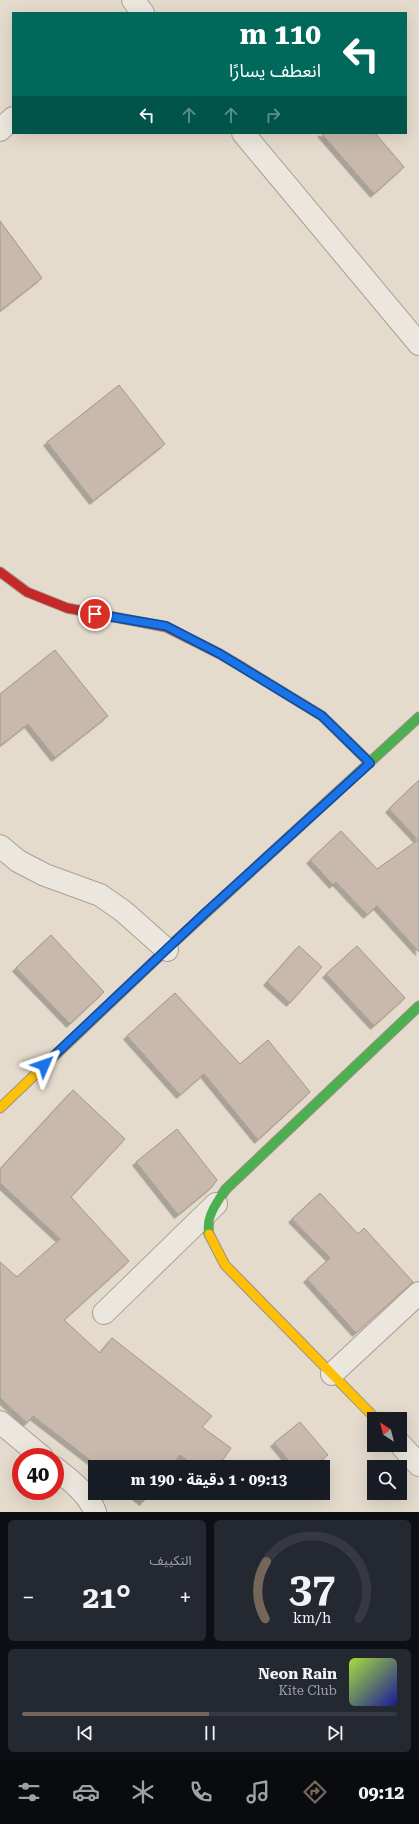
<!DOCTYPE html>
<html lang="ar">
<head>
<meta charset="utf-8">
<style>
  :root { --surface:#171b24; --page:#242831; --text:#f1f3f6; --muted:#9ea1a6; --line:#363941; --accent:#74675a }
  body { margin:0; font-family:"Roboto Serif","Noto Sans Arabic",serif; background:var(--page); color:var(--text); direction:rtl; height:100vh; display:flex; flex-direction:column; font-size:15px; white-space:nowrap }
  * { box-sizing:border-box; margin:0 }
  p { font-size:13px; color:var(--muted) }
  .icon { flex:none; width:22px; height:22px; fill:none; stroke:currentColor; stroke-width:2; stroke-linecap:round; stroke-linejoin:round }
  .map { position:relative; height:1512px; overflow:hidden; direction:ltr }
  .sheet { display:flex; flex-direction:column; gap:8px; padding:8px; background:#0d0f14; flex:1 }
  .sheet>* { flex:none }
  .banner { position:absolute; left:12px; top:12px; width:395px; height:122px; border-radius:0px; box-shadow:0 4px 16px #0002; direction:rtl; background:#00695c; color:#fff; overflow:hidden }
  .needle { width:26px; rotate:324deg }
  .controls { position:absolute; left:367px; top:1412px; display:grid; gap:8px }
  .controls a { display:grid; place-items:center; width:40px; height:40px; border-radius:0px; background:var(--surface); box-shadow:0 4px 16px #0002; font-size:20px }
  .speed { position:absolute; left:12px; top:1448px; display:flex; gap:8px; font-size:20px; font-weight:700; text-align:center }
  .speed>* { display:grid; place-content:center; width:52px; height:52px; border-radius:50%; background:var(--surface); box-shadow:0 4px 16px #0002; line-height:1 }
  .speed .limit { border:6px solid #d22; background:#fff; color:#111 }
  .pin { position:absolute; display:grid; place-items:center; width:34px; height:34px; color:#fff; margin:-17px; border:2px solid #fff; border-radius:50%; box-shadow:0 1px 4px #0007 }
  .me { position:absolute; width:44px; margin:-22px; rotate:47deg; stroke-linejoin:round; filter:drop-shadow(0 0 3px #0008) }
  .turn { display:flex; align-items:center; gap:14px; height:84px; padding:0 20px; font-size:18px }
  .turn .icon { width:52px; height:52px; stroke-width:2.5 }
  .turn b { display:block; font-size:28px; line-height:34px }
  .lanes { display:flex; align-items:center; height:38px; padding:0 20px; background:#0003; justify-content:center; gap:20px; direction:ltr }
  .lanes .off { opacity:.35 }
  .big { font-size:30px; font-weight:700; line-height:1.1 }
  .sheet .tile { flex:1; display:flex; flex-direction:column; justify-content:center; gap:6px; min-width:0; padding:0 14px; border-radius:6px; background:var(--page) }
  .sheet .dial { align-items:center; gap:0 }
  .dial svg { height:104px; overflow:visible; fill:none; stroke:var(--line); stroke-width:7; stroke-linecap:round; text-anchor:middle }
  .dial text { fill:var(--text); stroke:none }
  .song { display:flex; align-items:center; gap:12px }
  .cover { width:48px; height:48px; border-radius:6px; background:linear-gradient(135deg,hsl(80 70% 55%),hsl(240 70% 35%)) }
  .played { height:4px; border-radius:2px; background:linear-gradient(90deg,var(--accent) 50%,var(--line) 50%) }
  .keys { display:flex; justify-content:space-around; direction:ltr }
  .heat { display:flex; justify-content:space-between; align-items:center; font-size:22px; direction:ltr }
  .sheet .tiles { flex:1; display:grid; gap:8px; grid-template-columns:1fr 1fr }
  .tile:last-child { grid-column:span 2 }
  .trip { position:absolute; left:88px; top:1460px; width:242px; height:40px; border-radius:0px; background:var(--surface); box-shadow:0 4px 16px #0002; font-weight:700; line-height:40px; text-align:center; direction:rtl }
  .tab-bar { display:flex; height:64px; justify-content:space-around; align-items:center; background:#090b0e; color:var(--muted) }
  .tab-bar .icon { width:28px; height:28px }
  .tab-bar .selected { color:var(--accent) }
  .tab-bar b { font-size:18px; color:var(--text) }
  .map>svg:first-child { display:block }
</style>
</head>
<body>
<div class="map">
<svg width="419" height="1512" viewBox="0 0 419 1512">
  <defs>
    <filter id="shadow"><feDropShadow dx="-3.5" dy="3.5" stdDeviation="0" flood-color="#0004"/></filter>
  </defs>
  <rect width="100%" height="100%" fill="#e4dbcc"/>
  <path fill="#c8b9ac" stroke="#a4968b" filter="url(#shadow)" d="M321,133h54l29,34 -30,27z
    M0,221l42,57 -42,33z
    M119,385l46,59 -72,57 -46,-59z
    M55,650l53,66 -53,42 -27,-34 -28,22v-52z
    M419,780v172l-42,-46 -10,9 -31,-33 -3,3 -23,-25 31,-29 36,38 41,-29 -29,-31z
    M51,935l53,57 -34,32 -54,-56z
    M299,946l23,21 -32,36 -23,-21z
    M357,946l48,52 -31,28 -48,-52z
    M175,993l65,71 28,-24 42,52 -52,48 -54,-66 -24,21 -53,-59z
    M73,1090l52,49 -54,58 58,64 -65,59 36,33 12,-15 100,78 -10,11 29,21 -13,19h-22l-16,-12 -9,12h-72l-66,-51 -6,7 -27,-25v-136l17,15 43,-38 -60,-56v-14z
    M177,1129l40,51 -5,7 -34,28 -42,-53z
    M320,1193l38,41 6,-6 49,54 -57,51 -49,-54 23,-21 -38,-39z
    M300,1422l28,33 -15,12h-19l-20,-24z
    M132,1493h18l-7,9z"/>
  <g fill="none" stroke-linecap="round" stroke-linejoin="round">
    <defs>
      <path id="street" d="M133,0l10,13
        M0,130l13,-12
        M243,133l176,211
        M0,846l18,15 27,14 55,20 23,16 44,39
        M104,1313l112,-109
        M332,1374l87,-81
        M0,1422l42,35
        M400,1444l19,21
        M55,1468c14,11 34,26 40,44"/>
      <path id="fast" d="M242,667l80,49 48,47
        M169,947l250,-230
        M209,1234c-4,-16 8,-32 17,-45l193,-183"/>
      <path id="slow" d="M0,1108l169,-161
        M209,1234l16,31 151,154"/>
      <path id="jam" d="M0,572l27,20 40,16 99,19 54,27 22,13"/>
    </defs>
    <use href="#street" stroke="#a9a095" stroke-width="24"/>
    <use href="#fast" stroke="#999085" stroke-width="11"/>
    <use href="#slow" stroke="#999085" stroke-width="11"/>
    <use href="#jam" stroke="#999085" stroke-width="11"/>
    <use href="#street" stroke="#ece7de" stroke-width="22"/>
    <use href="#fast" stroke="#4caf50" stroke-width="9"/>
    <use href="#slow" stroke="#ffc107" stroke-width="9"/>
    <use href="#jam" stroke="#c62828" stroke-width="9"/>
  </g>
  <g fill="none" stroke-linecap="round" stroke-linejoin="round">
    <defs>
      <path id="route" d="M44,1065l160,-151 166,-151 -48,-47 -102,-62 -54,-28 -71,-12"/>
    </defs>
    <use href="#route" stroke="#114b97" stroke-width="10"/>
    <use href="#route" stroke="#1a73e8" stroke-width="7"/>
  </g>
</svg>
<div class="controls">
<a><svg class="needle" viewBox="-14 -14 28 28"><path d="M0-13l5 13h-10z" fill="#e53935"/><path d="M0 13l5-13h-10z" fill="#9ea1a6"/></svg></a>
<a><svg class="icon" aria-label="search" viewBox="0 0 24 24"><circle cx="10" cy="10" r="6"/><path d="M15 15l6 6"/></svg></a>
</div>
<div class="speed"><div class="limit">40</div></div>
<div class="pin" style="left:95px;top:614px;background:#d93025"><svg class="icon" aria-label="arrive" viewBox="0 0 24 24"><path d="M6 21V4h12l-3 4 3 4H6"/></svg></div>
<svg class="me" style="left:44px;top:1065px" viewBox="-20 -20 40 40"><path d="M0-17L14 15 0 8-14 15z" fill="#1a73e8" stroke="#fff" stroke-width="4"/></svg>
<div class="trip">09:13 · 1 دقيقة · 190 m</div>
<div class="banner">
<div class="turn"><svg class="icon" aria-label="left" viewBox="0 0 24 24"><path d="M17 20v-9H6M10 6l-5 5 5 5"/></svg><div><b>110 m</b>انعطف يسارًا</div></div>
<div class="lanes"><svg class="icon" aria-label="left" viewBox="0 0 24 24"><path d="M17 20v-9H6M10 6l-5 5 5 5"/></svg><svg class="icon off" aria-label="ahead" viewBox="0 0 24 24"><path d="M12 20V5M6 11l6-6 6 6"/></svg><svg class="icon off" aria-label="ahead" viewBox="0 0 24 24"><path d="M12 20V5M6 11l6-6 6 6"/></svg><svg class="icon off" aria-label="right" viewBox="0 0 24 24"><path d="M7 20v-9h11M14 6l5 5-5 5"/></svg></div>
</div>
</div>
<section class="sheet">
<div class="tiles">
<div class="tile dial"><svg viewBox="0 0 100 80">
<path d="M14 69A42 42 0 1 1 86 69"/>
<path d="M14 69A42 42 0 0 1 15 25" stroke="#74675a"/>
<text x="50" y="56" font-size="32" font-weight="700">37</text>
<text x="50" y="72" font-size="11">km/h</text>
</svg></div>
<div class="tile"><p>التكييف</p>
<div class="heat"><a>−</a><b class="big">21°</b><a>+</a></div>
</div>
<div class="tile">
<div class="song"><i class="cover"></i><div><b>Neon Rain</b><p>Kite Club</p></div></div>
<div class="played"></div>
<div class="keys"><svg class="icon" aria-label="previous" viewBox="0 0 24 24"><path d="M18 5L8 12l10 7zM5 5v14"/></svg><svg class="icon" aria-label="pause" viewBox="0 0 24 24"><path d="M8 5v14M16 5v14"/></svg><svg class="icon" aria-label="next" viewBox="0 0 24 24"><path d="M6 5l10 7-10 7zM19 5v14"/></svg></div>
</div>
</div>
</section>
<nav class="tab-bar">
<b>09:12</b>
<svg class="icon selected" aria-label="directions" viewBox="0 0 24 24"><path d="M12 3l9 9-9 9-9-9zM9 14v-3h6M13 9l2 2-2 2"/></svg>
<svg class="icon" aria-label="music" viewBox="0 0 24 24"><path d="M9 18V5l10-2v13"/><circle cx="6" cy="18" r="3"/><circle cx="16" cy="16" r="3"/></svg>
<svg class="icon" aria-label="phone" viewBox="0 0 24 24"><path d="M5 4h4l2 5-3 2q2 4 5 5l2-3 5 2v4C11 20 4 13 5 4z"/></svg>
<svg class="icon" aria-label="climate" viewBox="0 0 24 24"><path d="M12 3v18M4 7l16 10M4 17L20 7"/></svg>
<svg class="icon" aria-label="car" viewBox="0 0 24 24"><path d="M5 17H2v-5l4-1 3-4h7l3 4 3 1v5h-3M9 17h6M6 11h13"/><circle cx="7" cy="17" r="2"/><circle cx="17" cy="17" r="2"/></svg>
<svg class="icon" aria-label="filters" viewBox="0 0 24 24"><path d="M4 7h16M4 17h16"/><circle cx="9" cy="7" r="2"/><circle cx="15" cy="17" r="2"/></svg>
</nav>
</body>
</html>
